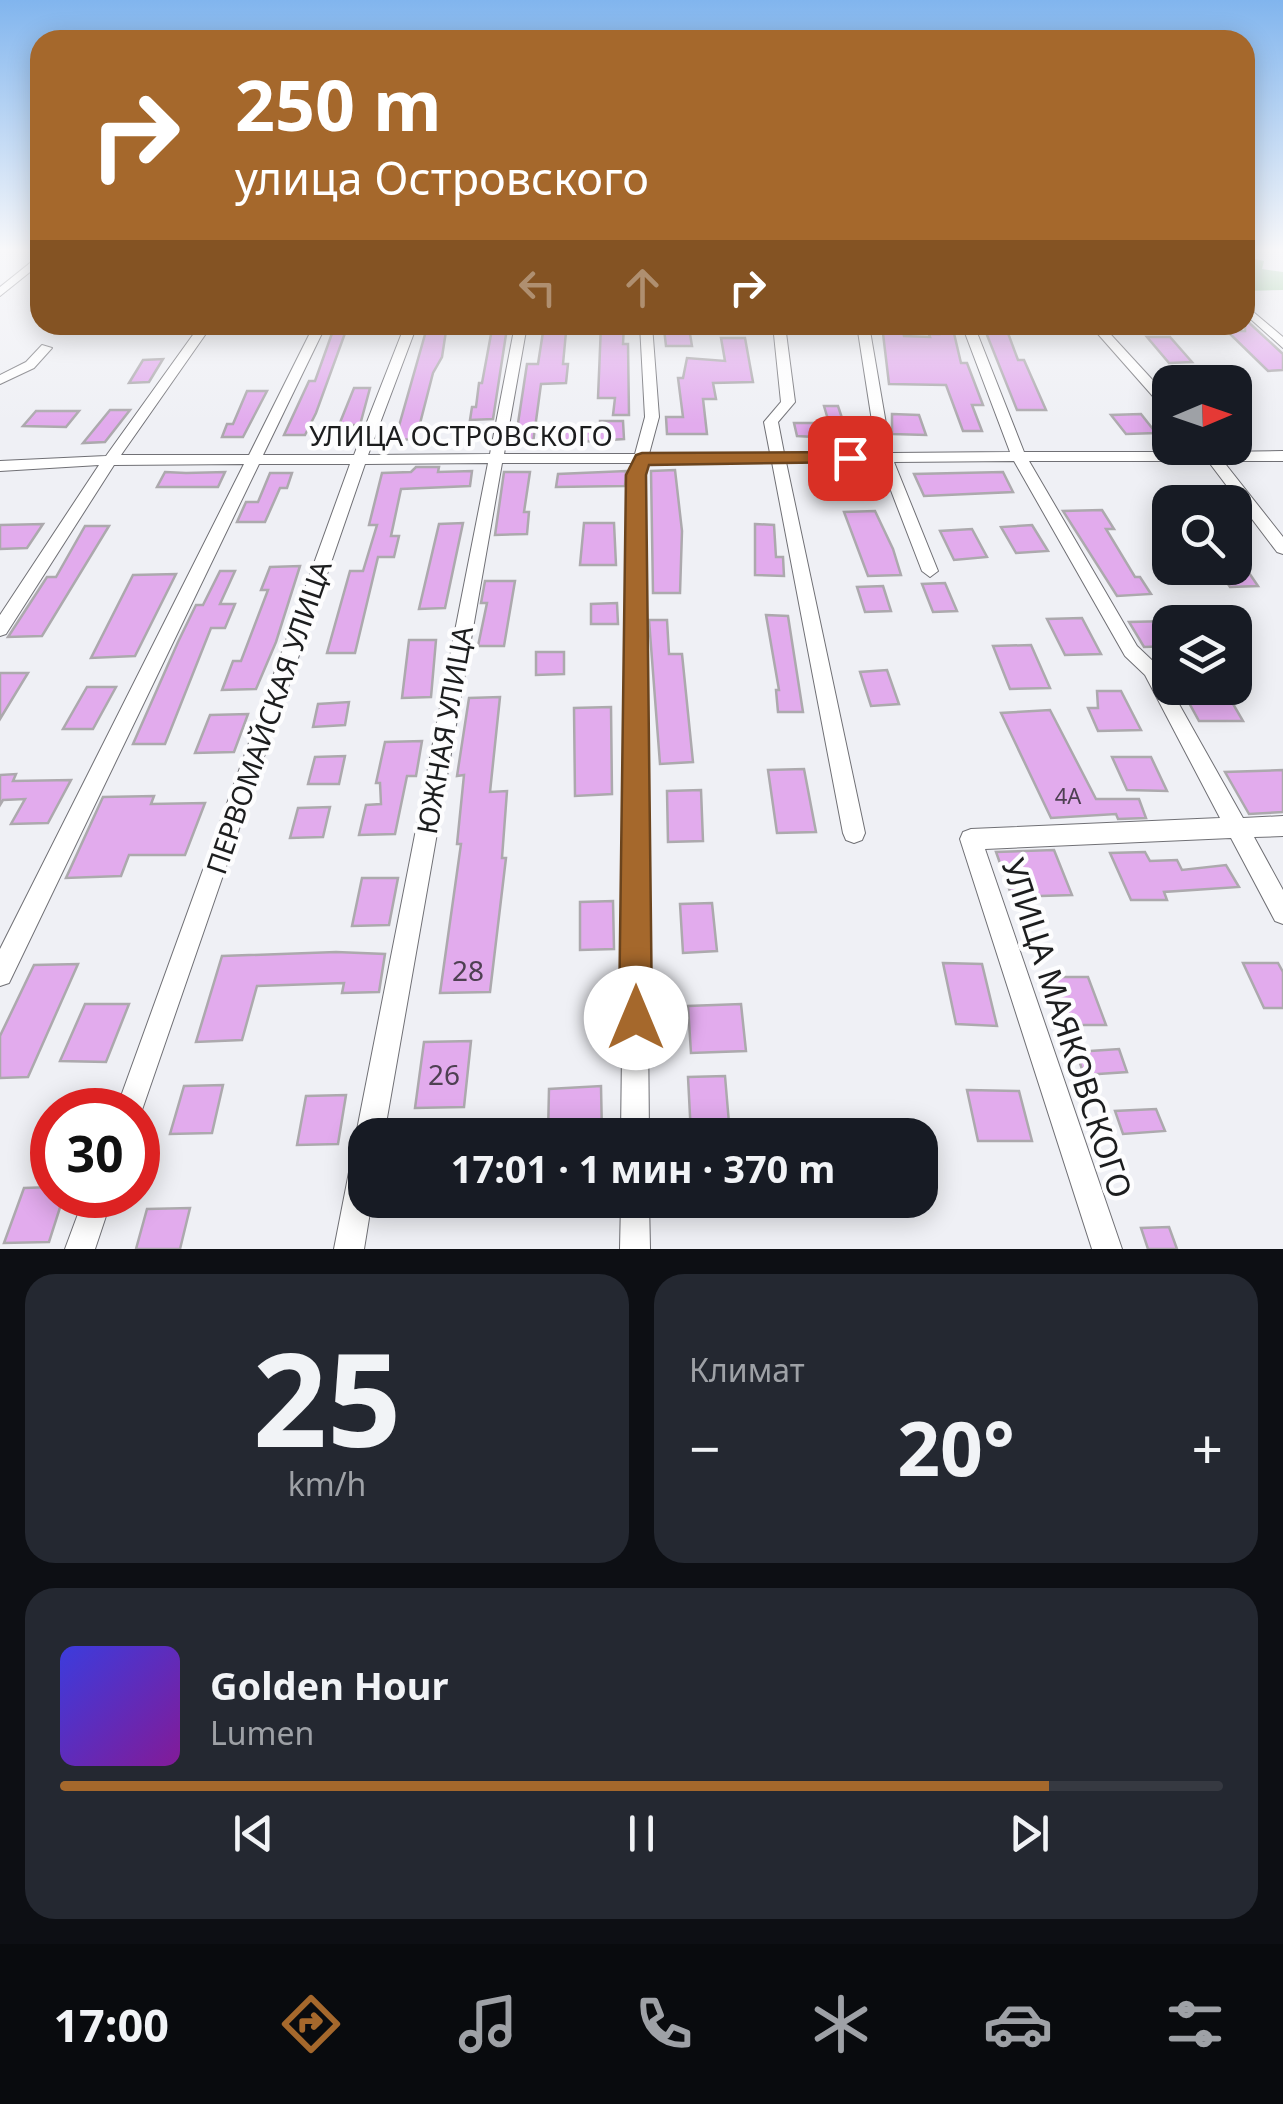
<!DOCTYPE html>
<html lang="ru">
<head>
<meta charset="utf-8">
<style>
  :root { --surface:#171b24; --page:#242831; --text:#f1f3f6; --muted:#9ea1a6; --line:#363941; --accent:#a5682c }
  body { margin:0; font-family:"Noto Sans",sans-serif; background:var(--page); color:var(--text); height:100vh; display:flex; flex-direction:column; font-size:38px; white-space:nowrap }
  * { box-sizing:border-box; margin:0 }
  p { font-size:32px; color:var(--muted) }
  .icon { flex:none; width:55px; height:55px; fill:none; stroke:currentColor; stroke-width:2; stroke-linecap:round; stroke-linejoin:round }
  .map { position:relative; height:1249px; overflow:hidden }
  .details { display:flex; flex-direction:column; gap:25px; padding:25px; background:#0d0f14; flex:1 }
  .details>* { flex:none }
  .hud { position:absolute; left:30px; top:30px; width:1225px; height:305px; border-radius:30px; box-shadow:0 5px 25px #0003; background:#a5682c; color:#fff; overflow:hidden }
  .needle { width:65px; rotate:88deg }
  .controls { position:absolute; left:1152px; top:365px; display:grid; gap:20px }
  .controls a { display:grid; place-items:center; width:100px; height:100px; border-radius:20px; background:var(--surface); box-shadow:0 5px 25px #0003; font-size:50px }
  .speed { position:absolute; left:30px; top:1088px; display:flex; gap:20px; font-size:50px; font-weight:700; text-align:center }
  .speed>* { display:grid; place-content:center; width:130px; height:130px; border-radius:50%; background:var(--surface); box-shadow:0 5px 25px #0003; line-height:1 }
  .speed .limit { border:15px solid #d22; background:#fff; color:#111 }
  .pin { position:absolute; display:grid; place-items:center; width:85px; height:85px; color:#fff; margin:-42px; border-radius:20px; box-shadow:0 5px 15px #0006 }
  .me { position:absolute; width:110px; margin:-55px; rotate:0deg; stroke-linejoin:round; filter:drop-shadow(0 0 8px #0008) }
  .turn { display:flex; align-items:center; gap:35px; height:210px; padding:0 40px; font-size:45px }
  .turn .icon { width:130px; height:130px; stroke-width:2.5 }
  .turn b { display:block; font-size:70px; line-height:85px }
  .lanes { display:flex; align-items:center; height:95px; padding:0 40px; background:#0003; justify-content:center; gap:50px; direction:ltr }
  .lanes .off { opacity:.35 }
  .big { font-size:75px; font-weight:700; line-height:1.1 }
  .details .widget { flex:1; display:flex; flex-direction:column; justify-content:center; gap:15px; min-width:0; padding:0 35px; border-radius:30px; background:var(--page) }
  .details .dial { align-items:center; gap:0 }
  .dial b { font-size:130px; line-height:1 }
  .song { display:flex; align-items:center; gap:30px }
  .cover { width:120px; height:120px; border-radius:15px; background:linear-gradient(135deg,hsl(240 70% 55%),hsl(290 70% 35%)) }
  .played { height:10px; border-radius:5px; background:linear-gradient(90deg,var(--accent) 85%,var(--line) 85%) }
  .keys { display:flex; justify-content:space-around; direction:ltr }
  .heat { display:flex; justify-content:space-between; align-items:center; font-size:55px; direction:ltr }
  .details .tiles { flex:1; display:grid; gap:25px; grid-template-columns:1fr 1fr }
  .widget:last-child { grid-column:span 2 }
  .trip { position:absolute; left:348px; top:1118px; width:590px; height:100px; border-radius:30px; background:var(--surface); box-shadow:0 5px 25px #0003; font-weight:700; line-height:100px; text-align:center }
  .dock { display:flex; height:160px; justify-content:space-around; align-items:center; background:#090b0e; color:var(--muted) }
  .dock .icon { width:70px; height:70px }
  .dock .selected { color:var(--accent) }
  .dock b { font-size:45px; color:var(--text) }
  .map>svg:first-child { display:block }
</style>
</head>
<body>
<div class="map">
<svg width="1283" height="1249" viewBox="0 0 1283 1249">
  <rect width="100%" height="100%" fill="#eff0f5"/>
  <path fill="#9bcea0" d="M1245,257l19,4 -2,8 21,3v18l-38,1z"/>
  <path fill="#e2abed" stroke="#aca9ad" stroke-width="2.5" d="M1245,319l38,35v16l-15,1 -41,-40h18z
    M335,325h13l-32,88 -11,22h-21l25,-54h6z
    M601,325h23l-1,19h5l1,71h-16l2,-17h-17z
    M882,325h20l2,11 26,1 -1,-3h10l-4,-9h17l9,38h6l16,42h-11l10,26h-19l-17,-46 -57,-1z
    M983,325h22l13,35h6l22,50h-29z
    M507,328l-14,91 -23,1 2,-13h4l3,-24h3l10,-54z
    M689,328l3,18h-26l-2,-17z
    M426,331h20l-4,26 -9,16 -17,66 -21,1z
    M543,332h23l-3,32h5l-2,19 -25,1 -8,59h-18l12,-79h11z
    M1147,337h23l22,25 -23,1z
    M721,338h24l8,44 -40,1 3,16h-13l4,35h-40l-1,-17h17l-5,-39h5l4,-20 38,3z
    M163,359l-14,23 -20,1 14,-23z
    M354,388h16l-10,37h-21z
    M247,391h20l-24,46h-21l5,-13h6z
    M824,406h14l5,15h25l3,19 -74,-4 -3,-13h35z
    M110,410h20l-25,32 -22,1z
    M36,411h43l-13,16 -43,-1z
    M892,414l27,1 7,20 -34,-1z
    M1141,414l15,19 -30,1 -15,-19z
    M600,421h23l1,18 -61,4 2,-15h35z
    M416,467h23l-1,5 34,-1 -2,15 -69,3 -10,47h8l-5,21h-16l-23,96h-28l23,-82h13l14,-46h-8l13,-52 29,-1z
    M675,470l7,61 -2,62h-27l-2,-122z
    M626,471l-1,15 -69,1 2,-13z
    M165,472l21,1 39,-1 -7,15h-61z
    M504,472h26l-6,40h5l-2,22 -32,1z
    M1003,472l10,20 -89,4 -10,-22z
    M270,473h22l-5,15h-7l-15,34h-28l9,-20h12z
    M1102,510l12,19h-8l29,48h5l11,17 -34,2 -54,-85z
    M875,511l18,38 8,26 -33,1 -24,-64z
    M463,523l-18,85 -26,1 20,-85z
    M584,523h30l2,42h-36z
    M43,524l-16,24 -27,1v-24z
    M755,524l19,1 2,32h7l1,19 -29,-1z
    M1032,525l16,26 -32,2 -15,-26z
    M85,526h24l-67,110 -34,1 39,-60h9z
    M972,529l15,28 -33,3 -14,-29z
    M300,566l-24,76 -20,47 -34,1 11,-29h8l27,-71h-7l9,-23z
    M1245,567l13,19 -28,1 -13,-19z
    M220,571h15l-15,33h15l-10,24h-14l-46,116h-32l45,-102 18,-37h7z
    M176,574l-41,82 -44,2 42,-83z
    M485,581h30l-11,65h-26l9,-43h-6z
    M945,583l12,28 -24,1 -11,-28z
    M883,586l8,25 -26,1 -8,-25z
    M617,603l1,21h-27v-20z
    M766,615l22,1 15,96h-25l-2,-22h3z
    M1082,618l19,36 -36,1 -18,-36z
    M649,620h18l2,34h13l11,108 -33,2z
    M1170,621v25l-26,1 -15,-25z
    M409,640h27l-5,57 -29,1z
    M1031,645l19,43 -40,1 -17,-43z
    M536,652h28v22l-28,1z
    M887,670l12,34 -28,2 -11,-34z
    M0,673h28l-28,46z
    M87,687h29l-23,42h-30z
    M1182,690h43l18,31h-44z
    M1097,691h24l20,39 -43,1 -10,-23h10z
    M500,697l-10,95 17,-1 -5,67h4l-16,134 -50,1 21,-149h-4l7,-69 -7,1 12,-78z
    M349,702l-4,23 -32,2 5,-23z
    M611,707l1,87 -37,2 -1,-88z
    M1050,710l46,89h43l7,19 -28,1 -2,-5 -65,4 -50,-105z
    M248,714l-14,38 -39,1 15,-38z
    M422,741l-6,35h-9l-12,58 -36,1 7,-30 15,-1 -1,-21h-4l9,-41z
    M345,756l-6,28h-31l7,-27z
    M1112,757h39l16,34 -40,-1z
    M804,769l12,63 -39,1 -9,-63z
    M1283,770v42l-34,2 -24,-42z
    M16,774l-3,7 58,-1 -23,43 -37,1 14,-25 -22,1 -3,5v-30z
    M701,790l2,51 -35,1 -1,-51z
    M154,796l-3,8 54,-1 -20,52h-56l-8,21 -55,2 37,-81z
    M330,807l-7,30 -33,1 8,-30z
    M1054,850l18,45 -60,2 -16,-45z
    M1145,852l5,9 27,-1 5,10 44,-5 13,22 -75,5 3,8h-36l-21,-47z
    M362,878h36l-9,47 -37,1z
    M613,901l1,48 -34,1v-48z
    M712,903l5,48 -34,2 -3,-49z
    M336,952l49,2 -6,38 -37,1 2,-10 -87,3 -15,54 -46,2 26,-86z
    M943,963l39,1 15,62 -41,-2z
    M1243,963h35l5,9v36h-19z
    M78,964l-50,113 -28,1v-42l34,-71z
    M1053,977h35l18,48h-37z
    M85,1004h44l-23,58 -46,-1z
    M741,1004l5,47 -55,2 -3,-47z
    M471,1041l-7,66 -49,1 9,-66z
    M1119,1049l8,23 -43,3 -8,-23z
    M725,1076l5,59h-39l-3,-58z
    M223,1085l-11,48 -42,1 14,-48z
    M601,1086l1,49h-54l1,-46z
    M967,1090l52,1 13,50h-54z
    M346,1095l-8,49 -41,1 9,-49z
    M1156,1109l9,22 -42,3 -8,-23z
    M52,1187v8h12l-15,47 -45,1 20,-55z
    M190,1208l-10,41h-44l11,-40z
    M1169,1227l8,22h-29l-7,-21z"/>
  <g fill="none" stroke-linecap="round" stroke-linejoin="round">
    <defs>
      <path id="minor" d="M40,255v9l-40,32v-9z
        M1245,305l38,32v11l-38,-34z
        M200,325h12l-91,130h128l65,-130h12l-63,130h91l51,-130h12l-49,130 122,-1 25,-129h12l-23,129h131l10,-37 -5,-92h12l7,92 -10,37 121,-1 -6,-31 17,-20 -8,-77h12l10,77 -17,20 6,31h93l-20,-128h12l22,128 119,-1 -48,-127h12l50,127h177l1,-4h11l3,4 67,-1v10h-60l60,76v17l-6,-2 -69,-91h-179l108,185 20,19 86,153 40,-2v20l-29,1 29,53v34l-8,-3 -44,-83 -246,11 137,400h-30l-132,-410 3,-7 8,-3 249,-11 -75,-143 -20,-19 -111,-195 -120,1 44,109 -8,6 -8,-6 -42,-109h-94l79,371 -3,7 -8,3 -8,-3 -3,-7 -71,-371 -125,1 -4,12 6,660h-28l8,-660 3,-12h-130l-118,672h-19v11l-5,-1 -4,-10 132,-672 -123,1 -223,646 -4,10v-10h-22l234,-646h-91l-250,519 -9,3v-37l244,-485 -130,1 -108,169 -6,2v-21l99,-150 -99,6v-10l106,-5z
        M1090,325h12l68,74v12l-5,-1z
        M42,345l10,3 -18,20 -34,16v-9l26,-13z
        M365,1148v52h7l-8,49h-30l17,-87 4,-10z
        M85,1195h28l-18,54h-30z
        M621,1200h28l1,49h-30z"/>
    </defs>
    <use href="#minor" stroke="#707075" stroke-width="2"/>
    <use href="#minor" fill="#fff" fill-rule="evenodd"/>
  </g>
  <linearGradient id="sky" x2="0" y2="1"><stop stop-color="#81b5ee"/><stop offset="0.59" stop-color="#f8f8fa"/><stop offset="1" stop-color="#f8f8fa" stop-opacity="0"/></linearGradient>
  <rect width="1283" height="423" fill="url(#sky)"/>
  <path fill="#a5682c" stroke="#6b441d" stroke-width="2.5" d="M850,452l6,2v8l-207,3 -3,10 6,543 -5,12 -11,5 -12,-5 -5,-12 7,-543 10,-20 6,-2z"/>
  <g text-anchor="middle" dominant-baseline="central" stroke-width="9" stroke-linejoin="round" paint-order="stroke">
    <g font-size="22" fill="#4e4052">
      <text x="1068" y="795">4А</text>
    </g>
    <g font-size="28" fill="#1c1d1e" stroke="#fdfdfe">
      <text x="461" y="435">УЛИЦА ОСТРОВСКОГО</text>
      <text transform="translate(268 717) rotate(-71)">ПЕРВОМАЙСКАЯ УЛИЦА</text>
      <text transform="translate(444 730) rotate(-80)">ЮЖНАЯ УЛИЦА</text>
    </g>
    <g font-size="28" fill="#4e4052">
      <text x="468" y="970">28</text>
      <text x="444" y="1074">26</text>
    </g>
    <g font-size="32" fill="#1c1d1e" stroke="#fdfdfe">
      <text transform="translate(1068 1028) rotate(72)">УЛИЦА МАЯКОВСКОГО</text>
    </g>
  </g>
</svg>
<div class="controls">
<a><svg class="needle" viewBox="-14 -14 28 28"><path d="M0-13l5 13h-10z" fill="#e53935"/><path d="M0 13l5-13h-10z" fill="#9ea1a6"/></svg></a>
<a><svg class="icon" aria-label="search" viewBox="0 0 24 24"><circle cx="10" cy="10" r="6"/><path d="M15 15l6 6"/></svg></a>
<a><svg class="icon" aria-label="layers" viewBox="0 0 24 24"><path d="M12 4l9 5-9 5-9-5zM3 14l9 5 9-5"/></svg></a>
</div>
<div class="speed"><div class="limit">30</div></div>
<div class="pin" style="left:850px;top:458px;background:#d93025"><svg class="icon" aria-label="arrive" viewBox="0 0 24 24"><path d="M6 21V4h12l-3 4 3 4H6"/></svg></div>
<svg class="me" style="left:636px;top:1018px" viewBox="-20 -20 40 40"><circle r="19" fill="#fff"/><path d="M0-13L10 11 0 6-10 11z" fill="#a5682c"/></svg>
<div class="trip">17:01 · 1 мин · 370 m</div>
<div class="hud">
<div class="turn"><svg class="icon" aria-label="right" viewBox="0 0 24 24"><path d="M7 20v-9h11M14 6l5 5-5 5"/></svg><div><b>250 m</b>улица Островского</div></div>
<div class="lanes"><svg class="icon off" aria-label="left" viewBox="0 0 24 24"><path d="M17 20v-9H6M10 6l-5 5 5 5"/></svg><svg class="icon off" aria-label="ahead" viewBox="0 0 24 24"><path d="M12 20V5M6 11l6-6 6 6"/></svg><svg class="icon" aria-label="right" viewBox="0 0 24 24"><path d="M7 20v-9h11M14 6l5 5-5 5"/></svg></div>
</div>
</div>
<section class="details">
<div class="tiles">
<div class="widget dial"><b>25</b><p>km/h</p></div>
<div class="widget"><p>Климат</p>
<div class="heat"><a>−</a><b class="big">20°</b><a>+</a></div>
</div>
<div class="widget">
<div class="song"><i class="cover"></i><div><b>Golden Hour</b><p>Lumen</p></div></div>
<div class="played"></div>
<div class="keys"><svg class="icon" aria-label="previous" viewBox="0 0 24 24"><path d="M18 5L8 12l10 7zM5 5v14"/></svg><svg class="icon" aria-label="pause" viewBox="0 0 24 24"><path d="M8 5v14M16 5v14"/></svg><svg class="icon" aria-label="next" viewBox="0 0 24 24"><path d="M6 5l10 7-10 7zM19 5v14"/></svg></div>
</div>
</div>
</section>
<nav class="dock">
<b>17:00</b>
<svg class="icon selected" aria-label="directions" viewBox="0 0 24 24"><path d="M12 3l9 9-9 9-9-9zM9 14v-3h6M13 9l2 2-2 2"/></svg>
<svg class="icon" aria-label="music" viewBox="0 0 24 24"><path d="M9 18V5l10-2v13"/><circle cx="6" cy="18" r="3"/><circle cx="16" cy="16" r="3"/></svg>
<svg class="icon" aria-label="phone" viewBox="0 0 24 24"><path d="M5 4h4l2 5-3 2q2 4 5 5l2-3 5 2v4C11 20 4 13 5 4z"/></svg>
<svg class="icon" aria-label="climate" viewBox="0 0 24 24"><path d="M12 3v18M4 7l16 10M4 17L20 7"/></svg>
<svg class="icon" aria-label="car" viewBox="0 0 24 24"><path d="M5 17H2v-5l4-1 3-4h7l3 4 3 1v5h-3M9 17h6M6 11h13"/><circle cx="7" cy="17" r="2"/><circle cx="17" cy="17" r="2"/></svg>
<svg class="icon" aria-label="filters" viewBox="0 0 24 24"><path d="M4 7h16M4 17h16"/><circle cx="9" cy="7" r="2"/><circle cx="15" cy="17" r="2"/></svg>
</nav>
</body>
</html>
